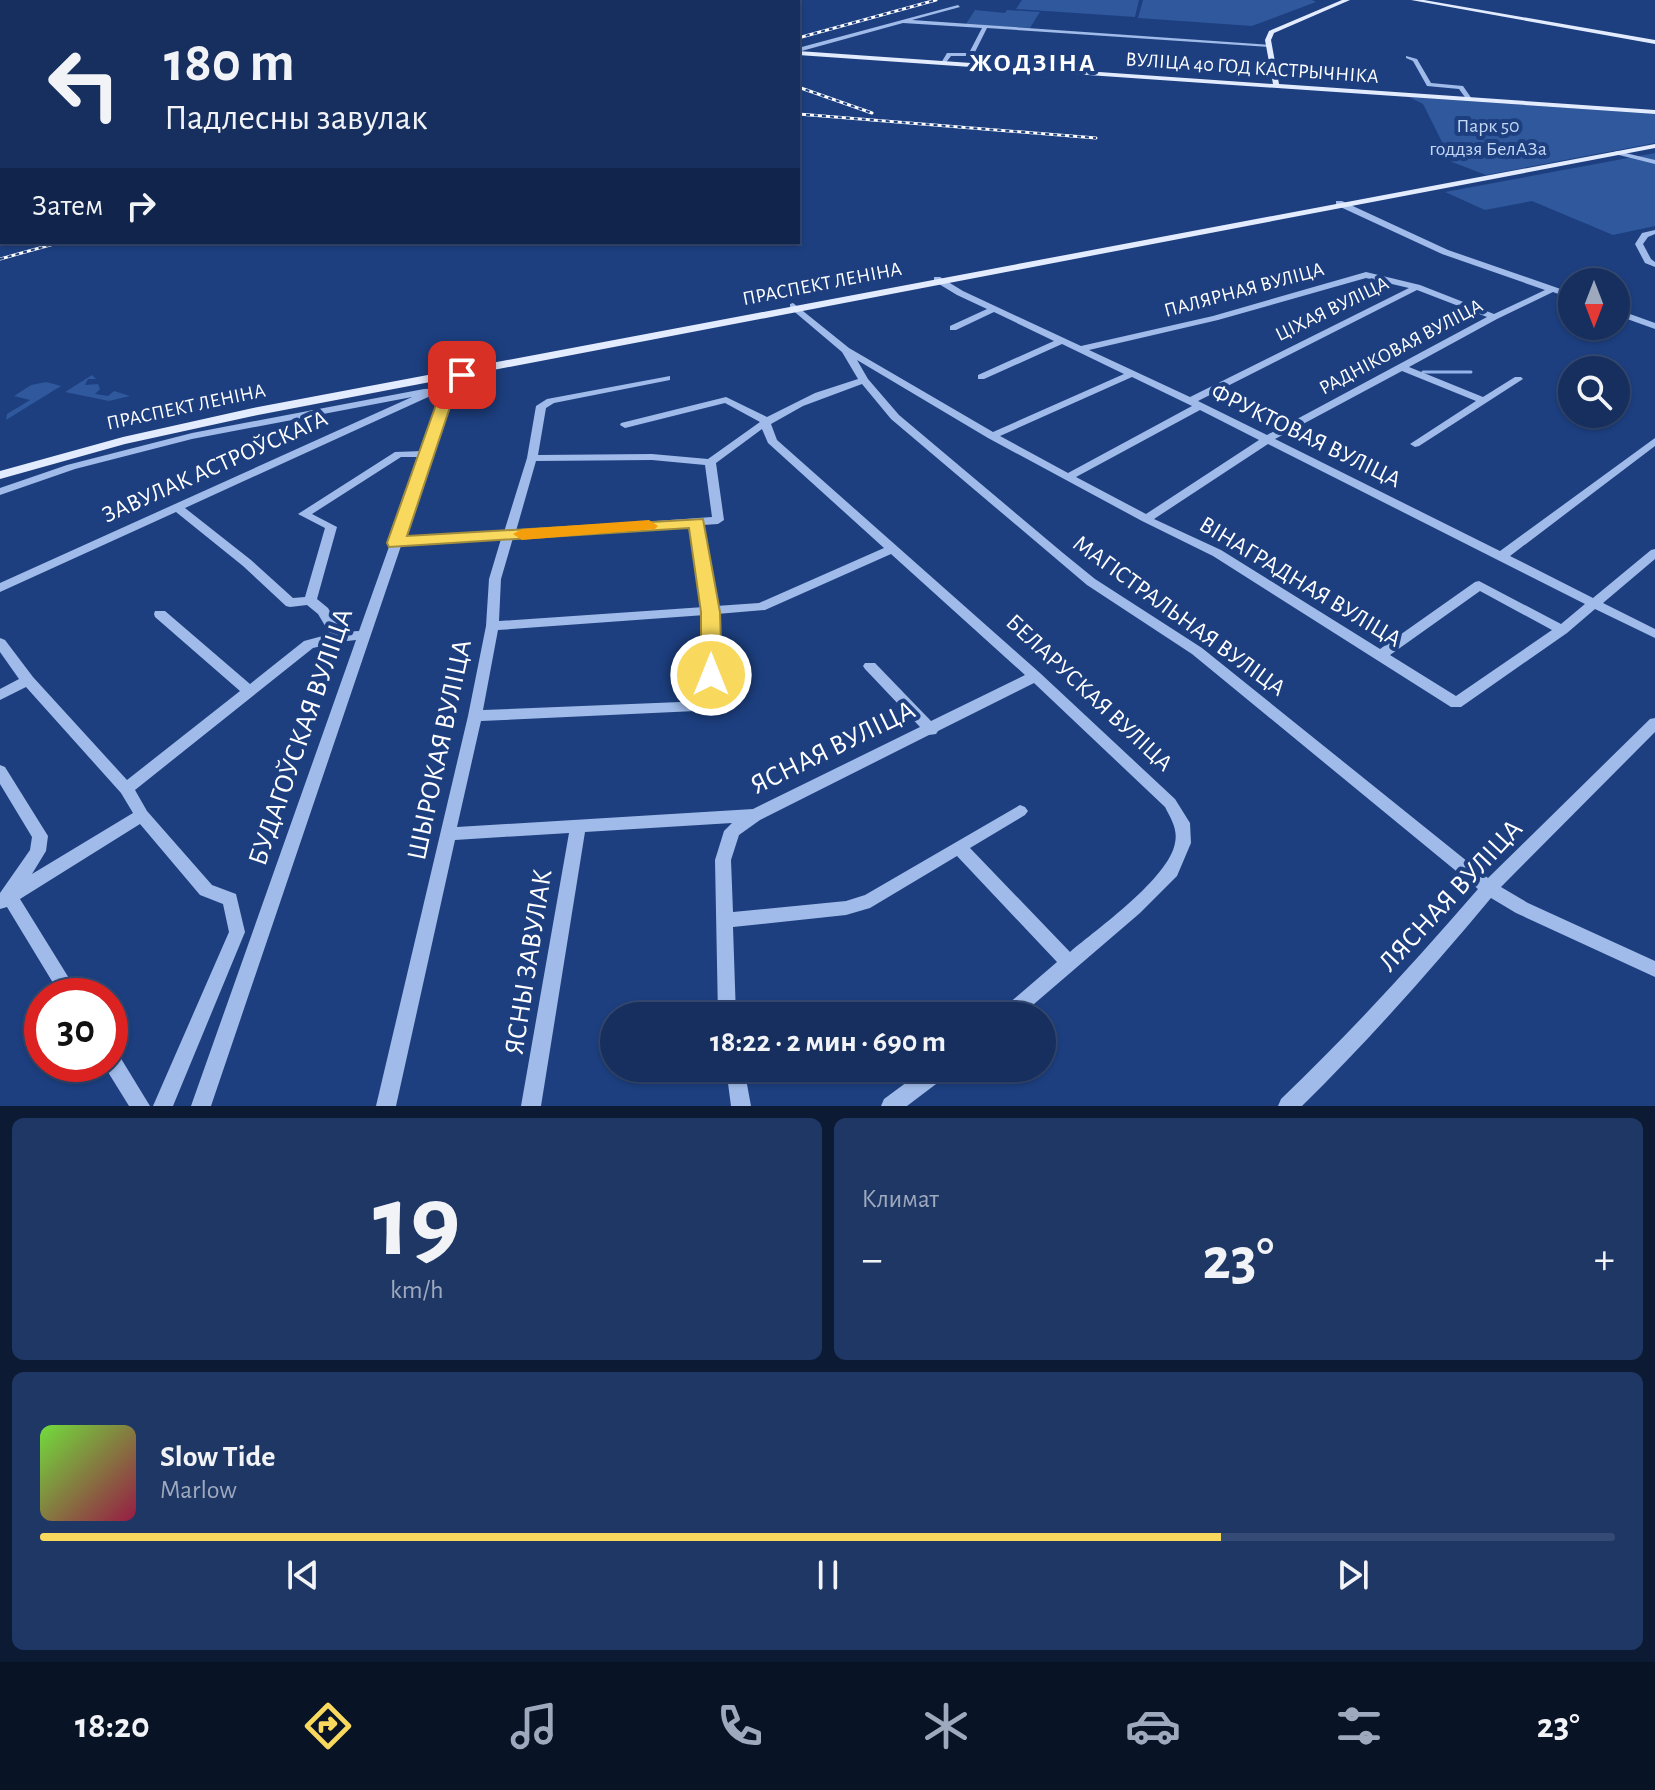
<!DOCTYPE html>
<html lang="ru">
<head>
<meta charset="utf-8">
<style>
  :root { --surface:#162f5f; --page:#1f3765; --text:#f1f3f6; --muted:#9ea9bd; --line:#354a74; --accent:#f8d95e }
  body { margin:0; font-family:"Alegreya Sans",sans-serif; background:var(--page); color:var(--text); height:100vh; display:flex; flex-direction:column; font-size:30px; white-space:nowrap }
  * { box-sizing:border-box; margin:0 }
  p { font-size:26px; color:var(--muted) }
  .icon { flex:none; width:44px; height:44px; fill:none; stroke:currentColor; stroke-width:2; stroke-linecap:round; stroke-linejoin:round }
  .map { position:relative; height:1106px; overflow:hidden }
  .details { display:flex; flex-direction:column; gap:12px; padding:12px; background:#0c1a34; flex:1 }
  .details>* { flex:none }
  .top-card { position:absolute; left:0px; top:0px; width:800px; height:244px; box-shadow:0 2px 6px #0004,0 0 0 2px var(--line); background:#162f5f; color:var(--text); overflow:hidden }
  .needle { width:52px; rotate:180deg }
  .tools { position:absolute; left:1558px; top:268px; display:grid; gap:16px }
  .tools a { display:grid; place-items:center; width:72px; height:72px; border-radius:50%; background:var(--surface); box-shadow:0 2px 6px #0004,0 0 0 2px var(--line); font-size:40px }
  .speed { position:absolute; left:24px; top:978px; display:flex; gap:16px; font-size:40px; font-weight:700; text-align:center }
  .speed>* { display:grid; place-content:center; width:104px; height:104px; border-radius:50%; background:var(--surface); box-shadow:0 2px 6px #0004,0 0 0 2px var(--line); line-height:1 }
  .speed .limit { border:12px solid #d22; background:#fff; color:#111 }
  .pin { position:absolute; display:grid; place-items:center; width:68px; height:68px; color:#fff; margin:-34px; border-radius:16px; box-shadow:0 4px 12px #0006 }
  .me { position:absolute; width:88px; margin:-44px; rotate:0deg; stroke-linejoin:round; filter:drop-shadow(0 0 6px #0008) }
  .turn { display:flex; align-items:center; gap:28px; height:168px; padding:0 32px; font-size:36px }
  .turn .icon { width:104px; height:104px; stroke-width:2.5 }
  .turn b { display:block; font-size:56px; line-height:68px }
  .then { display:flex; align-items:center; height:76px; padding:0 32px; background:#0003; gap:16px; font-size:30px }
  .big { font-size:60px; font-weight:700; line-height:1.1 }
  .details .card { flex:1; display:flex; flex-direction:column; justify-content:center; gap:12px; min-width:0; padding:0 28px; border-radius:12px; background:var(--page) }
  .details .dial { align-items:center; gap:0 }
  .dial b { font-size:104px; line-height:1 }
  .song { display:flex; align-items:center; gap:24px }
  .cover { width:96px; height:96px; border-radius:12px; background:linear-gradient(135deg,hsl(100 70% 55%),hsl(340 70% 35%)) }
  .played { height:8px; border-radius:4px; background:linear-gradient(90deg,var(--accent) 75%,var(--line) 75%) }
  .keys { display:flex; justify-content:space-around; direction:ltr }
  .heat { display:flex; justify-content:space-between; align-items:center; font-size:44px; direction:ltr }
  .details .tiles { flex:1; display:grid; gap:12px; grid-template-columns:1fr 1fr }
  .card:last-child { grid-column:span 2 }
  .trip { position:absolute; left:600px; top:1002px; width:456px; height:80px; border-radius:40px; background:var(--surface); box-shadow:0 2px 6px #0004,0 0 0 2px var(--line); font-weight:700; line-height:80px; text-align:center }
  .tab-bar { display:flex; height:128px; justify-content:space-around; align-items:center; background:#091326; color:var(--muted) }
  .tab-bar .icon { width:56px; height:56px }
  .tab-bar .on { color:var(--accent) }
  .tab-bar b { font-size:36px; color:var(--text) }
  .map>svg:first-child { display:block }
</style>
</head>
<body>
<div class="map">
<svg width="1655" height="1106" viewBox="0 0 1655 1106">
  <rect width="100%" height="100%" fill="#1d3f7f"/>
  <path fill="#2f589d" d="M1022,0h117l-4,17 -119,-8z
    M1143,0h169l4,2 -64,24 -114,-8z
    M975,10l30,3 2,-3 33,2 -10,16 -64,-4z
    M1409,97l246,17v29l-169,32 -34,-13 -29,-58z
    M1655,153v73l-42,9 -81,-34 -47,9 -40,-18z
    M92,375l4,4h-8l-3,6 13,-1 2,5 -5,5 13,2 6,-5 16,5 -21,5 -44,-9z
    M46,382l15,4 -55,34 1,-6 23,-14 -16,-4 17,-11z"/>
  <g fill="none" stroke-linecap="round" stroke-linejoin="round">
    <path stroke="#93b4ea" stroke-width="3" d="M1423,372h48"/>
    <path fill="#a0bbe9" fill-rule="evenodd" d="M696,0h5l1,2h-5z
      M958,5l2,2 -48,13 360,25 -3,2 -282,-19 -14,28h-22l-7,9 -3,-2 6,-10h22l13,-25 -79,-5 -105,29v-4z
      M1406,56l11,3 14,24 32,3 9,13 -5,1 -8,-11 -32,-3 -14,-25 -7,-3z
      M2,108v4l-2,1v-4z
      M0,118l2,1v4l-2,-1z
      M1617,151l38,9v4l-40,-10v-2z
      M0,166h2v5h-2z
      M1336,201h6l106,49 124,43v6l-19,-7 -56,27 -88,48 74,30 32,-20h6l2,2 -104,67 -4,1 -5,-3 66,-43 -74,-30 -127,68 225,112 155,-113v8l-145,110 83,42 58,-48 4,-1v10l-52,44 52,26v9l-60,-29 -28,24 -106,74h-10l-238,-151 -71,-35 -154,-83 -131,-78 11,19 31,36 164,138 32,26 107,69 286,230 162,-159 5,-1v14l-154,155 27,16 127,58v16l-139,-64 -25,-15c-60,72 -122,142 -189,208h-24l3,-7c70,-67 134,-137 197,-210l-286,-235 -105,-69 -196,-166 -29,-35 -59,22 -32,18 6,16 263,233 135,126 15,24 1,20 -14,33 -37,37 -120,103h-22l3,-6 56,-48 -100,-106 -87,52 -24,7 -113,12 3,89h-18l-3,-156 9,-29 8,-8 -147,9 -44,274h-20l48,-273 -114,7 -59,266h-20l92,-390 18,-90 3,-47 12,-40 -100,7 -190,560h-20l165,-466 -18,2 -25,6 -178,142 12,21 65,74 24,9 9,38 -72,174h-20l76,-174 -6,-28 -23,-9 -60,-71 -120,75 60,97h-19l-54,-89 -7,2v-16l30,-43 2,-13 -32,-53v-19l5,2 43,69 -2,15 -14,23 101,-61 -12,-20 -95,-106 -26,13v-11l19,-10 -19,-27v-14l5,2 28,37 94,103 113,-89 -85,-74 -1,-3 1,-3h10l85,73 54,-43 26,-7 -12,-20 -11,-9 -17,2 -4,-1 -43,-40 -67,-54 -176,80v-9l412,-186 -220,42 -117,30 -75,26v-7l67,-23 125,-32 232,-44 20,-1 2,-17 5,-3 5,3 -2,20 -50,148 100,-7 23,-74 9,-52 11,-7 123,-23v4l-116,23 -8,5 -8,47 114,-1 56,5 52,-37 -35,-19 -100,25 -5,-3 1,-2 105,-26 41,20 48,-24 43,-14 -16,-27 -52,-44v-4l3,-1 56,45 144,84 131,-58 -62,-30 -78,35h-6v-4l76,-34 -60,-29 -38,18h-6v-4l37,-17 -30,-14 -23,-14v-4h6l23,14 118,55 132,-30 153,-44 54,13 74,29 51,-24 -103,-36 -106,-49zM1366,278l43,10 -219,109 -101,-47 129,-30zM1417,290l70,27 -220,118 -69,-34zM1132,377l60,29 -124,67 -68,-37zM437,393l6,1 -20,57 -28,1 -97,62 27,14 -20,69 -12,1 -42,-38 -66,-52zM1200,410l59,30 -113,74 -70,-37zM762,429l6,14 116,105 -125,55 -43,3 -13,-81 15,-1 6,-4 -8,-57zM1268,444l317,160 -24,20 -82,-43 -4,1 -95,67 -159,-99 -67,-31zM401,457h20l-62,174 -17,1 -14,-24 -11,-9 20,-72 -25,-13zM652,460l53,5 7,52 -196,14 20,-70zM692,526l12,81 -205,14 2,-42 12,-41zM891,554l134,121 -94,46 -56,-58h-10l-2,3 2,3 55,58 -167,82 -296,18 24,-106 236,-11 2,-4 -2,-92 48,-4zM1480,591l72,39 -96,66 -66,-41zM705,615v86l-222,9 15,-80zM1034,683l131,124c6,12 13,22 10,36 -6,35 -78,86 -105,109l-100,-104 55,-33 3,-4 -3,-4 -5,-2 -155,90 -19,6 -113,11 -2,-52 8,-25 21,-15 169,-85 7,-1 2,-3z
      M1655,230v4l-7,3 -5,7 8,15 4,3v5l-10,-4 -10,-19 7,-11z
      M0,231h2v4h-2z
      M1616,309l39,14v6l-39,-14z
      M110,1049l7,3 33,54h-21l-26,-42h7z
      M726,1068h18l7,38h-20z
      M926,1068h24l-2,7 -41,31h-26l3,-7z"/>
    <path fill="#e3ebfe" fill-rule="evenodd" d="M0,0h11l-11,4z
      M1342,0h8l-76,33 -3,7 8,44 376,26v4l-857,-59v-4l475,33 -8,-44 4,-9z
      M1411,0h13l231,40v4z
      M1655,144v4l-1402,268 -128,28 -125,35v-8l123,-34 130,-29z
      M0,152h2v4h-2z"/>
    <defs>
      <path id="rail" d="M680,0l4,2
        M29,2l8,-2
        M53,2l7,-2
        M124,2l6,-2
        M798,38l138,-38
        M798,87l74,26
        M798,114l298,24
        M0,259l61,-17"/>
    </defs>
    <use href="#rail" stroke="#fff" stroke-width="3"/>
    <use href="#rail" stroke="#1d3f7f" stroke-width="2" stroke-dasharray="4" stroke-linecap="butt"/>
  </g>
  <path fill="#f8d95e" stroke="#a18d3d" stroke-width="2" d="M462,370l7,5 -12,11 -50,150 296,-17 17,93 2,63 -4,5h-14l-3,-5v-63l-12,-84 -300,19 -2,-4 56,-158z"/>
  <path fill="#f59e0b" d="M649,520l9,6 -3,3 -133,11 -9,-6 9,-5z"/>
  <g text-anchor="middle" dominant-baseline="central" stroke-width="8" stroke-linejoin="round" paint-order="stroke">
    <g font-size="20" fill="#fff" stroke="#1d3f7f">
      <text transform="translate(1252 68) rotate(4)">ВУЛІЦА 40 ГОД КАСТРЫЧНІКА</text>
      <text transform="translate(822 284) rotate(-11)">ПРАСПЕКТ ЛЕНІНА</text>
      <text transform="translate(1244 290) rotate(-15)">ПАЛЯРНАЯ ВУЛІЦА</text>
      <text transform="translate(1332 309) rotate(-26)">ЦІХАЯ ВУЛІЦА</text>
      <text transform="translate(1401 347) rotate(-28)">РАДНІКОВАЯ ВУЛІЦА</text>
      <text transform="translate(186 407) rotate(-12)">ПРАСПЕКТ ЛЕНІНА</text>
    </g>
    <g font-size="20" fill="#c4d7f6" stroke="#1d3f7f">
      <text x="1488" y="126">Парк 50<tspan x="1488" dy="23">годдзя БелАЗа</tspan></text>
    </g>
    <g font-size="24" fill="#fff" stroke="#1d3f7f">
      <text transform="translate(1306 436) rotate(26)">ФРУКТОВАЯ ВУЛІЦА</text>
      <text transform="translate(215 467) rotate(-24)">ЗАВУЛАК АСТРОЎСКАГА</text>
      <text transform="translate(1300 582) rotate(31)">ВІНАГРАДНАЯ ВУЛІЦА</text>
      <text transform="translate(1179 616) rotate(36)">МАГІСТРАЛЬНАЯ ВУЛІЦА</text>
      <text transform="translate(1089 693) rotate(43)">БЕЛАРУСКАЯ ВУЛІЦА</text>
    </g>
    <g font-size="26" font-weight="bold" letter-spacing="2" fill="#fff" stroke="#1d3f7f">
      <text x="1033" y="63">ЖОДЗІНА</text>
    </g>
    <g font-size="28" fill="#fff" stroke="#1d3f7f">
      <text transform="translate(301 737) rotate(-71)">БУДАГОЎСКАЯ ВУЛІЦА</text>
      <text transform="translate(833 748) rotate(-26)">ЯСНАЯ ВУЛІЦА</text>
      <text transform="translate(440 750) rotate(-78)">ШЫРОКАЯ ВУЛІЦА</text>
      <text transform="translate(1451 896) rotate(-47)">ЛЯСНАЯ ВУЛІЦА</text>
      <text transform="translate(529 962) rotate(-81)">ЯСНЫ ЗАВУЛАК</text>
    </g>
  </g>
</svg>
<div class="tools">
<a><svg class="needle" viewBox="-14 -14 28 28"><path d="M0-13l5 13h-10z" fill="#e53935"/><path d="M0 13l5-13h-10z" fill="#9ea9bd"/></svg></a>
<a><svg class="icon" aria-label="search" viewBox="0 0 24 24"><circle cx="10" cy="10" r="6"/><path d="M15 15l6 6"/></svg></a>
</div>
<div class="speed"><div class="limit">30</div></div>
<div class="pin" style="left:462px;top:375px;background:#d93025"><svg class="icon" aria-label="arrive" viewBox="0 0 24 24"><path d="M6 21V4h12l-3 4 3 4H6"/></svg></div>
<svg class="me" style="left:711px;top:675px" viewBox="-20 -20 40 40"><circle r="17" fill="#f8d95e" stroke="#fff" stroke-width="3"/><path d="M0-11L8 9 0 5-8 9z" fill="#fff"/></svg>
<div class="trip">18:22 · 2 мин · 690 m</div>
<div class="top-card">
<div class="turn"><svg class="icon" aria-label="left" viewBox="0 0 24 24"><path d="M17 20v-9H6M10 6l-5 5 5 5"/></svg><div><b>180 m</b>Падлесны завулак</div></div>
<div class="then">Затем<svg class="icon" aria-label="right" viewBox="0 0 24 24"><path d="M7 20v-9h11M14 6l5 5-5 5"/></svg></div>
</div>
</div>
<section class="details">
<div class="tiles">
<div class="card dial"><b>19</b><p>km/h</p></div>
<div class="card"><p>Климат</p>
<div class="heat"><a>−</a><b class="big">23°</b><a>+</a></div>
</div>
<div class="card">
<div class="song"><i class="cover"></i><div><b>Slow Tide</b><p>Marlow</p></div></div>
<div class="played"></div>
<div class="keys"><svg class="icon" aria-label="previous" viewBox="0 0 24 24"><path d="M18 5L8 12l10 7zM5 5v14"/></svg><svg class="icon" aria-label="pause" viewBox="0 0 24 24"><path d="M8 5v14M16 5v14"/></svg><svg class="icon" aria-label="next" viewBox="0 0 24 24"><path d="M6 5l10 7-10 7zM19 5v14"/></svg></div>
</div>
</div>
</section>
<nav class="tab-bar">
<b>18:20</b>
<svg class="icon on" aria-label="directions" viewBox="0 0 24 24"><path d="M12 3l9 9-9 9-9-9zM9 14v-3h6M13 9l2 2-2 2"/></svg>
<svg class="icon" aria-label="music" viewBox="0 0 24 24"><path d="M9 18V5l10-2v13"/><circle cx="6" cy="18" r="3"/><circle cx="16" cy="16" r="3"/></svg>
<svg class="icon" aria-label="phone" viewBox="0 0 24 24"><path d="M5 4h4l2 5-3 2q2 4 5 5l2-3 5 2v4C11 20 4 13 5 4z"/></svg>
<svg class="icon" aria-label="climate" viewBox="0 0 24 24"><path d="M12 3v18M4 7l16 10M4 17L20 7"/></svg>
<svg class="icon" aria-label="car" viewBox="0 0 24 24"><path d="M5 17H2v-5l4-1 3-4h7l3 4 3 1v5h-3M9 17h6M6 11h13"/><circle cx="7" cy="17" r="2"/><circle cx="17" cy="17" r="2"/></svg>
<svg class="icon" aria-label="filters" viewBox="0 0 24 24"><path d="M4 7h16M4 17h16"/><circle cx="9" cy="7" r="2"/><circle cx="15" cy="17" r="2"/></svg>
<b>23°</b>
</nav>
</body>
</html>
